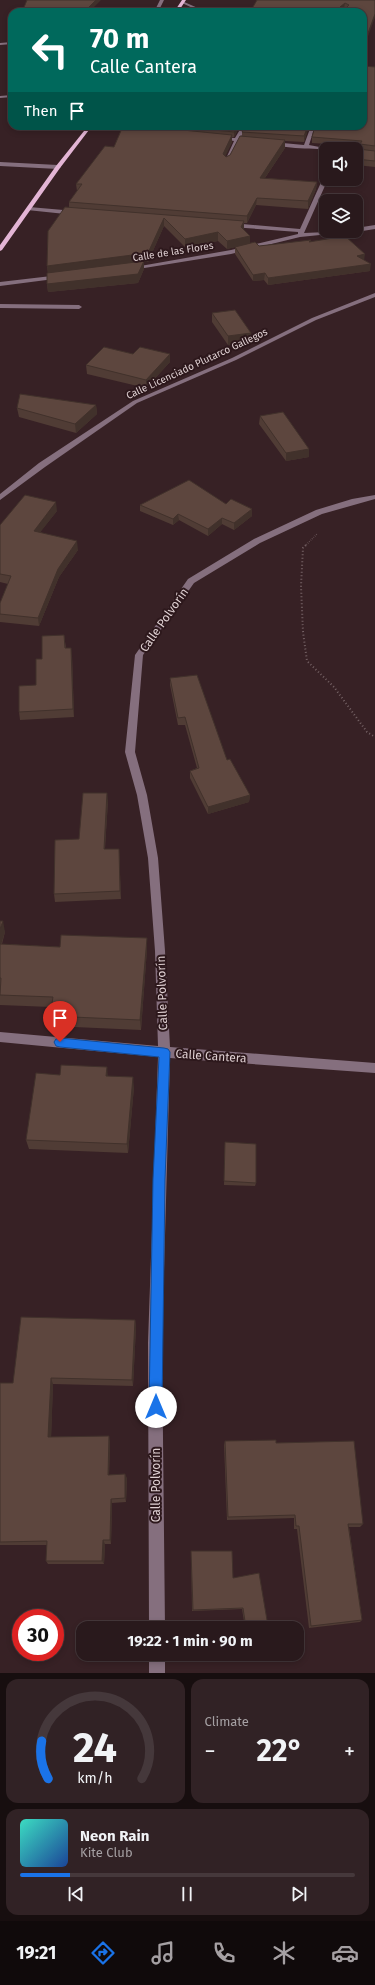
<!DOCTYPE html>
<html lang="en">
<head>
<meta charset="utf-8">
<style>
  :root { --surface:#29191c; --page:#312225; --text:#f1f3f6; --muted:#a5a0a3; --line:#45383b; --accent:#1a73e8 }
  body { margin:0; font-family:"Fira Sans",sans-serif; background:var(--page); color:var(--text); height:100vh; display:flex; flex-direction:column; font-size:15px; white-space:nowrap }
  * { box-sizing:border-box; margin:0 }
  p { font-size:13px; color:var(--muted) }
  .icon { flex:none; width:22px; height:22px; fill:none; stroke:currentColor; stroke-width:2; stroke-linecap:round; stroke-linejoin:round }
  .map { position:relative; height:1673px; overflow:hidden }
  .side { display:flex; flex-direction:column; gap:6px; padding:6px; background:#170e0f; flex:1 }
  .side>* { flex:none }
  .guide { position:absolute; left:8px; top:8px; width:359px; height:122px; border-radius:12px; box-shadow:0 2px 6px #0003,0 0 0 1px var(--line); background:#00695c; color:#fff; overflow:hidden }
  .fabs { position:absolute; left:319px; top:142px; display:grid; gap:8px }
  .fabs a { display:grid; place-items:center; width:44px; height:44px; border-radius:8px; background:var(--surface); box-shadow:0 2px 6px #0003,0 0 0 1px var(--line); font-size:20px }
  .speed { position:absolute; left:12px; top:1609px; display:flex; gap:8px; font-size:20px; font-weight:700; text-align:center }
  .speed>* { display:grid; place-content:center; width:52px; height:52px; border-radius:50%; background:var(--surface); box-shadow:0 2px 6px #0003,0 0 0 1px var(--line); line-height:1 }
  .speed .limit { border:6px solid #d22; background:#fff; color:#111 }
  .pin { position:absolute; display:grid; place-items:center; width:34px; height:34px; color:#fff; margin:-41px -17px; border-radius:50% 50% 50% 0; rotate:-45deg; box-shadow:0 0 4px #0007 }
  .pin .icon { rotate:45deg }
  .me { position:absolute; width:44px; margin:-22px; rotate:0deg; stroke-linejoin:round; filter:drop-shadow(0 0 3px #0008) }
  .turn { display:flex; align-items:center; gap:14px; height:84px; padding:0 16px; font-size:18px }
  .turn .icon { width:52px; height:52px; stroke-width:2.5 }
  .turn b { display:block; font-size:28px; line-height:34px }
  .then { display:flex; align-items:center; height:38px; padding:0 16px; background:#0003; gap:8px; font-size:15px }
  .big { font-size:30px; font-weight:700; line-height:1.1 }
  .side .tile { flex:1; display:flex; flex-direction:column; justify-content:center; gap:6px; min-width:0; padding:0 14px; border-radius:12px; background:var(--page) }
  .side .dial { align-items:center; gap:0 }
  .dial svg { height:104px; overflow:visible; fill:none; stroke:var(--line); stroke-width:7; stroke-linecap:round; text-anchor:middle }
  .dial text { fill:var(--text); stroke:none }
  .song { display:flex; align-items:center; gap:12px }
  .cover { width:48px; height:48px; border-radius:6px; background:linear-gradient(135deg,hsl(170 70% 55%),hsl(220 70% 35%)) }
  .played { height:4px; border-radius:2px; background:linear-gradient(90deg,var(--accent) 15%,var(--line) 15%) }
  .keys { display:flex; justify-content:space-around; direction:ltr }
  .heat { display:flex; justify-content:space-between; align-items:center; font-size:22px; direction:ltr }
  .side .tiles { flex:1; display:grid; gap:6px; grid-template-columns:1fr 1fr }
  .tile:last-child { grid-column:span 2 }
  .trip { position:absolute; left:76px; top:1621px; width:228px; height:40px; border-radius:12px; background:var(--surface); box-shadow:0 2px 6px #0003,0 0 0 1px var(--line); font-weight:700; line-height:40px; text-align:center }
  .menu { display:flex; height:64px; justify-content:space-around; align-items:center; background:#100a0b; color:var(--muted) }
  .menu .icon { width:28px; height:28px }
  .menu .on { color:var(--accent) }
  .menu b { font-size:18px; color:var(--text) }
  .map>svg:first-child { display:block }
</style>
</head>
<body>
<div class="map">
<svg width="375" height="1673" viewBox="0 0 375 1673">
  <rect width="100%" height="100%" fill="#372125"/>
  <g fill="none" stroke-linecap="round" stroke-linejoin="round">
    <path stroke="#756265" stroke-width="1.5" stroke-dasharray="0.5 1.5" stroke-linecap="butt" d="M305,546l12,-12"/>
    <path stroke="#756265" stroke-width="2" stroke-dasharray="1 2.5" stroke-linecap="butt" d="M306,545l-3,3 -2,38 2,46 4,29 27,26 33,45 8,5"/>
    <path fill="#856f7e" fill-rule="evenodd" d="M160,0h4l-6,12h-4z
      M182,1l18,8v3h-4l1,-2 -15,-7z
      M12,42v2l-12,1v-2z
      M12,95v2l-12,1v-2z
      M88,126h18l31,4 -2,1z
      M242,126h4l-6,13 12,2 -2,1 -11,-1 -11,21 -4,1 10,-22 -18,-3 2,-1 17,1z
      M311,126h4l-6,19 21,4c-10,0 -50,0 -60,-6l2,-1 32,3z
      M356,151l19,2v2l-19,-2z
      M0,162l58,3 3,2 -3,2 -58,-3z
      M326,176v3h2l-24,54 47,-2 -1,1 -50,5 -69,17 -99,16 -3,-2 102,-18 67,-16v-2l-67,-5 -3,-2 3,-2 69,6 23,-51z
      M29,207l46,4 3,2 -3,2 -48,-5 -1,-1z
      M375,225v4l-19,3 -2,-1h2v-3z
      M60,275l2,1v2l-62,8v-4z
      M375,293v4l-59,23 -80,40 -99,43 -92,64 -45,33v-6l39,-31 94,-62 99,-43 80,-40z
      M0,304l79,1 3,2 -3,2 -79,-1z
      M375,495v4l-53,15 -62,29 -66,40 -51,72 -8,97 12,43 11,63 7,93 5,96 205,16v10l-205,-15 -8,285 3,285h-16l-1,-285 10,-286 -158,-15v-10l158,14 -3,-95 -7,-93 -11,-63 -12,-43 10,-97 53,-76 66,-40 62,-29 36,-11z
      M149,1654h16v19h-16z"/>
    <path fill="#e3b5d5" fill-rule="evenodd" d="M182,0h4l-8,12h-4z
      M88,126h4l-32,42 -58,82 -2,1v-6l56,-79z"/>
  </g>
  <path fill="#503c35" d="M375,0l-12,50 -113,-38z
    M375,67v100l-19,-2v-10l4,-6v-3l-48,-3v-6z
    M123,126h117l-6,11h-2v5l-7,14 1,1 4,-2 12,-18v-5l3,-6h64l-5,16 -19,-1v7l-20,30 52,4 -1,7 -8,20 -52,-4 -9,18h-3v7l6,6v8l9,2 51,-4 54,18 6,11 -102,14 -4,-5 -11,1 -18,-27v-7l-8,2 -9,-8 -33,6 -21,-21 -16,36h-4v7l-6,14 -90,9 -1,-8 1,-11 -1,-7 22,-58v-6l8,-11 -1,-7 38,-37z
    M212,313l39,28 -23,4 -16,-23z
    M133,354h37v8l-24,26 -59,-14 -1,-9z
    M96,405l1,9 -21,19 -57,-16 -2,-9z
    M260,416l49,33v8l-23,4 -27,-37z
    M226,504l26,5v7l-18,14 -12,-6 -14,12 -29,-16 -6,5 -33,-14v-6z
    M57,511l-17,21 38,18 -19,27 -20,49 -39,-4v-19l8,-19 -8,-2v-57z
    M64,635l2,13 6,8 2,61 -54,3 -1,-8 17,-27 6,-26z
    M170,678l57,82 23,35 -1,7 -41,12 -18,-36v-7l7,-3 -12,-43h-7l-8,-40z
    M108,801l-3,48h14l2,50 -66,3 -1,-8 25,-55z
    M0,921l5,11 -3,12 58,3 87,2 -6,81 -89,-4 -2,-10 1,-9 -51,-2z
    M108,1076l26,11 -6,66 -99,-4 -3,-9z
    M225,1142l31,41 -1,3 -31,-1z
    M135,1320l1,7 -3,59 -80,-2 -2,53 59,4 -1,34 18,3 -1,24 -14,1 -1,41h-6l-1,20h-56l-2,-3 1,-16h-47v-162h13z
    M225,1441l51,2 87,81 -3,3h-11l13,93 -2,2 -51,6 -12,-99h-3v-11l-67,2 -3,-75z
    M191,1551l42,27 35,48 -1,1 -6,1h-16l-3,-19 -50,2z"/>
  <path fill="#41312b" d="M96,0h5l-12,12h-5z
    M345,3l-1,5 -4,4v-5z
    M375,14v3l-12,33v-3z
    M238,126h2l-6,11v-5z
    M308,126h1l-5,16v-6z
    M232,135v7l-9,19v-7z
    M285,140v8l-25,37v-7z
    M317,182l-1,7 -8,20v-8z
    M257,198l-1,7 -9,18v-7z
    M164,218v8l-16,36h-4v7l-6,14 -90,9 -1,-8 1,-10 -1,-8z
    M244,221v8l-3,7v-9z
    M218,232v9l-33,6v-8z
    M250,236v8l-23,5v-8z
    M365,254l-1,7 -7,-5z
    M371,264l-1,7 -102,14v-7z
    M265,273l-1,7 -11,1v-6z
    M251,333v8l-23,4v-9z
    M170,354v8l-24,26v-8z
    M96,405l1,9 -21,19 -1,-9z
    M309,449v8l-23,4v-8z
    M56,502l1,9 -22,28 -1,-8z
    M252,509v7l-18,14v-7z
    M178,514l1,6 -6,5v-6z
    M222,518v6l-14,12v-7z
    M77,541l1,9 -19,27 -20,49 -1,-8 20,-49z
    M71,648l1,8 2,61 -1,-8z
    M107,793l1,8 -4,57v-9z
    M250,795l-1,7 -41,12v-7z
    M119,849v8l2,42 -1,-8z
    M3,921l2,11 -5,16v-19z
    M147,938v11l-6,81 -1,-10z
    M107,1067l1,10 -2,-1z
    M133,1077l1,10 -6,66 -1,-9z
    M135,1320l1,7 -3,59 -1,-6z
    M51,1378l2,6 -2,58 -3,-5z
    M109,1436l1,5 -1,38 -1,-4z
    M125,1474l2,4 -1,24 -1,-4z
    M111,1499l1,4 -1,41 -1,-4z
    M103,1540l2,4 -1,20 -2,-3z"/>
  <path fill="#5d463e" stroke="#41312b" fill-rule="evenodd" d="M27,0h69l-12,12h-62z
    M257,0h118v14l-12,33v-35h-113zM345,3l4,2 -4,4 -5,-2z
    M363,66l12,1v79l-15,-2 2,-3 -50,-4 3,-11h48z
    M123,126h20l89,9 -9,19 3,3 4,-2 10,-19 45,4 -25,38 57,4 -9,19 -51,-3 -10,18 -178,-14 13,-18h-6l29,-38 9,1z
    M175,126h63l-4,6z
    M245,126h63l-4,10 -62,-4z
    M358,149l17,2v10l-19,-2v-4z
    M65,207l179,14 -3,6 9,9 -23,5 -9,-9 -33,7 -21,-21 -16,35 -101,13 1,-35z
    M345,236l20,18 -8,2 14,8 -103,14 -3,-5 -12,2 -18,-28 20,-5 4,4 52,-6 -2,2z
    M144,261l-6,13 -91,10v-11z
    M235,310l16,23 -23,3 -16,-23z
    M104,347l29,7 7,-7 30,7 -24,26 -60,-15z
    M20,394l76,11 -21,19 -58,-16z
    M283,412l26,37 -23,4 -26,-37z
    M189,480l37,24 5,-5 21,10 -18,14 -12,-5 -14,11 -30,-15 -5,5 -33,-14z
    M25,495l31,7 -22,29 43,10 -19,28 -20,49 -38,-4v-11l11,-27 -11,-2v-49z
    M64,635l1,13h6l2,61 -54,3v-26l17,-1v-26h6v-23z
    M197,675l30,85 3,-1 20,36 -42,12 -18,-36 9,-3 -14,-51 -7,1 -8,-40z
    M83,793h24l-3,56h15l1,42 -66,3 1,-54 24,-1z
    M0,921h3l-3,8z
    M61,935l86,3 -7,82 -90,-4 3,-19 -53,-2 1,-17h-1v-34l60,3z
    M61,1065l46,2 -1,9 27,1 -6,67 -101,-4 10,-67 24,2z
    M225,1142l31,2v39l-32,-2z
    M21,1317l114,3 -3,60 -81,-2 -3,59 61,-1 -1,39 17,-1v24l-14,1 -1,41h-7l-1,21h-56l1,-20 -47,1v-159h13z
    M276,1440v3l78,-2 9,83h-15l14,96 -51,6 -12,-100h-3l-1,-11 -67,2 -3,-76z
    M191,1551h41l1,27 26,-5 9,53 -12,2h-10l-3,-20 -50,2z"/>
  <path fill="#1a73e8" stroke="#114b97" d="M60,1038l104,10 4,1 2,3 -5,127 -3,228 -2,4 -4,2 -5,-2 -2,-4 4,-228 6,-122 -99,-10 -4,-1 -2,-4 2,-3z"/>
  <g text-anchor="middle" dominant-baseline="central" stroke-width="4" stroke-linejoin="round" paint-order="stroke">
    <g font-size="10" fill="#dfd0d2" stroke="#2d181c">
      <text transform="translate(173 252) rotate(-9)">Calle de las Flores</text>
      <text transform="translate(197 364) rotate(-25)">Calle Licenciado Plutarco Gallegos</text>
    </g>
    <g font-size="12" fill="#dfd0d2" stroke="#2d181c">
      <text transform="translate(164 620) rotate(-55)">Calle Polvorín</text>
      <text transform="translate(162 993) rotate(-92)">Calle Polvorín</text>
      <text transform="translate(211 1056) rotate(4)">Calle Cantera</text>
      <text transform="translate(156 1485) rotate(-90)">Calle Polvorín</text>
    </g>
  </g>
</svg>
<div class="fabs">
<a><svg class="icon" aria-label="sound" viewBox="0 0 24 24"><path d="M4 9h4l5-4v14l-5-4H4zM17 9q2 3 0 6"/></svg></a>
<a><svg class="icon" aria-label="layers" viewBox="0 0 24 24"><path d="M12 4l9 5-9 5-9-5zM3 14l9 5 9-5"/></svg></a>
</div>
<div class="speed"><div class="limit">30</div></div>
<div class="pin" style="left:60px;top:1042px;background:#d93025"><svg class="icon" aria-label="arrive" viewBox="0 0 24 24"><path d="M6 21V4h12l-3 4 3 4H6"/></svg></div>
<svg class="me" style="left:156px;top:1407px" viewBox="-20 -20 40 40"><circle r="19" fill="#fff"/><path d="M0-13L10 11 0 6-10 11z" fill="#1a73e8"/></svg>
<div class="trip">19:22 · 1 min · 90 m</div>
<div class="guide">
<div class="turn"><svg class="icon" aria-label="left" viewBox="0 0 24 24"><path d="M17 20v-9H6M10 6l-5 5 5 5"/></svg><div><b>70 m</b>Calle Cantera</div></div>
<div class="then">Then<svg class="icon" aria-label="arrive" viewBox="0 0 24 24"><path d="M6 21V4h12l-3 4 3 4H6"/></svg></div>
</div>
</div>
<section class="side">
<div class="tiles">
<div class="tile dial"><svg viewBox="0 0 100 80">
<path d="M14 69A42 42 0 1 1 86 69"/>
<path d="M14 69A42 42 0 0 1 9 40" stroke="#1a73e8"/>
<text x="50" y="56" font-size="32" font-weight="700">24</text>
<text x="50" y="72" font-size="11">km/h</text>
</svg></div>
<div class="tile"><p>Climate</p>
<div class="heat"><a>−</a><b class="big">22°</b><a>+</a></div>
</div>
<div class="tile">
<div class="song"><i class="cover"></i><div><b>Neon Rain</b><p>Kite Club</p></div></div>
<div class="played"></div>
<div class="keys"><svg class="icon" aria-label="previous" viewBox="0 0 24 24"><path d="M18 5L8 12l10 7zM5 5v14"/></svg><svg class="icon" aria-label="pause" viewBox="0 0 24 24"><path d="M8 5v14M16 5v14"/></svg><svg class="icon" aria-label="next" viewBox="0 0 24 24"><path d="M6 5l10 7-10 7zM19 5v14"/></svg></div>
</div>
</div>
</section>
<nav class="menu">
<b>19:21</b>
<svg class="icon on" aria-label="directions" viewBox="0 0 24 24"><path d="M12 3l9 9-9 9-9-9zM9 14v-3h6M13 9l2 2-2 2"/></svg>
<svg class="icon" aria-label="music" viewBox="0 0 24 24"><path d="M9 18V5l10-2v13"/><circle cx="6" cy="18" r="3"/><circle cx="16" cy="16" r="3"/></svg>
<svg class="icon" aria-label="phone" viewBox="0 0 24 24"><path d="M5 4h4l2 5-3 2q2 4 5 5l2-3 5 2v4C11 20 4 13 5 4z"/></svg>
<svg class="icon" aria-label="climate" viewBox="0 0 24 24"><path d="M12 3v18M4 7l16 10M4 17L20 7"/></svg>
<svg class="icon" aria-label="car" viewBox="0 0 24 24"><path d="M5 17H2v-5l4-1 3-4h7l3 4 3 1v5h-3M9 17h6M6 11h13"/><circle cx="7" cy="17" r="2"/><circle cx="17" cy="17" r="2"/></svg>
</nav>
</body>
</html>
